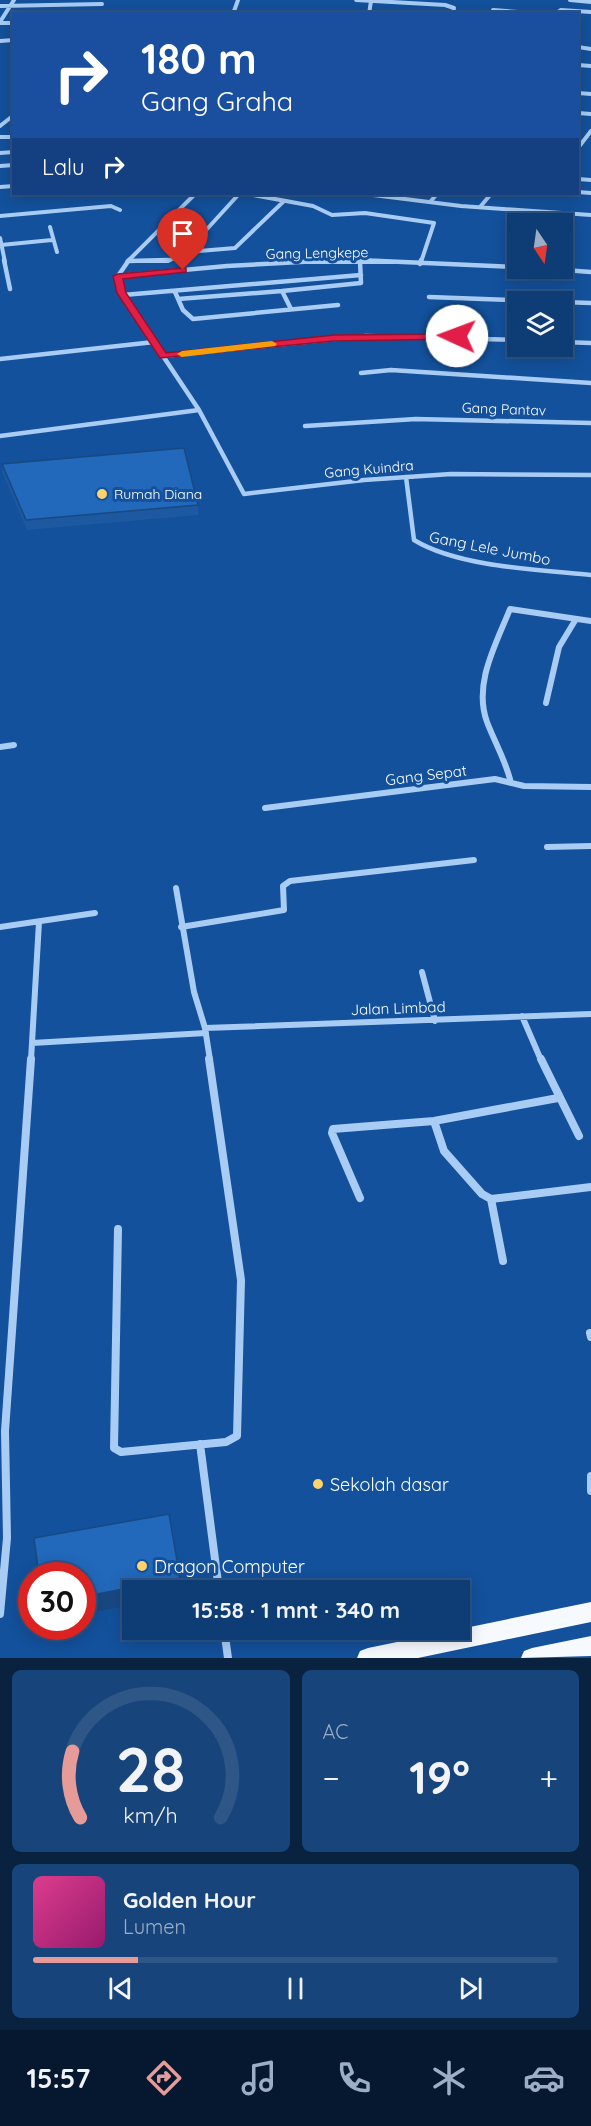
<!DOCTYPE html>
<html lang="id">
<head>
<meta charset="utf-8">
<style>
  :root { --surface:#0e3d75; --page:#17447a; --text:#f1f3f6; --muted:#9baec5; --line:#2e5687; --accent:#e69b98 }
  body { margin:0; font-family:Quicksand,sans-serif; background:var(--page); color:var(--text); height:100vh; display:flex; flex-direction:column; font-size:22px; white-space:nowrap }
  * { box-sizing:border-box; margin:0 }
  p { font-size:20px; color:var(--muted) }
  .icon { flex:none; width:33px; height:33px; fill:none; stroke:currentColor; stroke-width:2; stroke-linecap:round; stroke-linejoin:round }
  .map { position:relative; height:1658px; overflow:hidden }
  .drawer { display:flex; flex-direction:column; gap:12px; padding:12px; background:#082240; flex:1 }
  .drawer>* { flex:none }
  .guide { position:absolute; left:12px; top:12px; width:567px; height:183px; border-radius:0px; box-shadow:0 3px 15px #0003,0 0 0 2px var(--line); background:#1a4fa0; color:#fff; overflow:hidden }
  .needle { width:39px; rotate:167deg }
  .tools { position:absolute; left:507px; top:213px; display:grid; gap:12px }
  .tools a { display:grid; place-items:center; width:66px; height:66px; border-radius:0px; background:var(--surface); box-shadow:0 3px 15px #0003,0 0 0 2px var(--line); font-size:30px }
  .speed { position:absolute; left:18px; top:1562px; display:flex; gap:12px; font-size:30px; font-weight:700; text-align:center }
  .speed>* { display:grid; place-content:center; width:78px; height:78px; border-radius:50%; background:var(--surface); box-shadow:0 3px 15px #0003,0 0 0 2px var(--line); line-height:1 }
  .speed .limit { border:9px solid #d22; background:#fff; color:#111 }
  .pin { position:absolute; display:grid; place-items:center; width:51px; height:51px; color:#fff; margin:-62px -26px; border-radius:50% 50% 50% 0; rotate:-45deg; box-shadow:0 0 6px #0007 }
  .pin .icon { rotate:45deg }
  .me { position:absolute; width:66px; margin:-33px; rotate:272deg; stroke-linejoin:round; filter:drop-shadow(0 0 4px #0008) }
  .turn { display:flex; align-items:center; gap:21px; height:126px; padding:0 30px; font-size:27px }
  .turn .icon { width:78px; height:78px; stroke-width:2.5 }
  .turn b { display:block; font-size:42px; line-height:51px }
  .then { display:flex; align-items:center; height:57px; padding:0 30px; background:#0003; gap:12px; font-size:22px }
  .big { font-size:45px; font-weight:800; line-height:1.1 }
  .drawer .card { flex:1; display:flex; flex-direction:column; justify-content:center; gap:9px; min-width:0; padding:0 21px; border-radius:9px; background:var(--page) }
  .drawer .dial { align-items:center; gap:0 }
  .dial svg { height:156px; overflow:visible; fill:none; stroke:var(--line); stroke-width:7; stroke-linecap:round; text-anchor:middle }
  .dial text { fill:var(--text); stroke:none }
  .song { display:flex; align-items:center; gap:18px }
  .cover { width:72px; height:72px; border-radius:9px; background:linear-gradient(135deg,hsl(330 70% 55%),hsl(320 70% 35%)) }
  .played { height:6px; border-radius:3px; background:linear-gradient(90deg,var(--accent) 20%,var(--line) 20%) }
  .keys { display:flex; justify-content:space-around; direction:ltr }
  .heat { display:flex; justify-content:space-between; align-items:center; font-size:33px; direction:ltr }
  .drawer .tiles { flex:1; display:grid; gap:12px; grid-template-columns:1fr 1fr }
  .card:last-child { grid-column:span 2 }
  .trip { position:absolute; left:122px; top:1580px; width:348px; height:60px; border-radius:0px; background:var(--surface); box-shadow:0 3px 15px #0003,0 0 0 2px var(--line); font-weight:800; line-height:60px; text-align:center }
  .dock { display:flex; height:96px; justify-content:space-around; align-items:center; background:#06182f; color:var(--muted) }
  .dock .icon { width:42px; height:42px }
  .dock .active { color:var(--accent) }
  .dock b { font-size:27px; color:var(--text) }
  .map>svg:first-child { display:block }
</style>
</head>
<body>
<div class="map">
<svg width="591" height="1658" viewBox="0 0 591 1658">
  <rect width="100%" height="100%" fill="#13519c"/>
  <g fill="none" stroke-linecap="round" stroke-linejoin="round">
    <path stroke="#a9ccf4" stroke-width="4" d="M356,0l89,5 9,3 -1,6
      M570,0l21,2
      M0,6l102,-2
      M493,10l52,4
      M132,14h26
      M233,14l5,-14
      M369,14l2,-13
      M555,14l6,-4 30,2
      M0,22l14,-22
      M0,23h14
      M0,41l14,-1
      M578,47l13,2
      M578,65l13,1
      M578,93l13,1
      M578,113l13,1
      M0,126l14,-11
      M0,137h14
      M578,148l13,-17
      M0,153l14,-1
      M0,166l14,-1
      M578,179l13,1
      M0,187l14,-1
      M578,192l13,1
      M248,194l65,12 19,9 33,-2 69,10 -13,39
      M365,194l96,12 130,9
      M430,202l7,-8
      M480,207l11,-13
      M0,216l111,-10 9,4
      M50,227l7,25
      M0,238l5,24
      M1,245l51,-5
      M187,251l52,-57
      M128,261h40l19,-9 48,-4 49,-47
      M127,262l68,-68
      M307,262h87"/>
    <path stroke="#a9ccf4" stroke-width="4.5" d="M4,260l6,29
      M129,260l-11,16 3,17 78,117 45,84 120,-14 87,-6 140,1
      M358,260l160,7
      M128,261l41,-1
      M420,264l1,-4
      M537,268l54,4
      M118,276l109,-10 110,-6
      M175,292l8,18 10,9 145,-14
      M123,295l238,-20
      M429,297l131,5
      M178,299l104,-8
      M562,302l29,1
      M291,309l-9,-18 79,-8 -1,-22
      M562,342l29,1
      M163,356l203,-20 152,4
      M0,359l154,-17
      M361,373l30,-3 200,13
      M305,426l111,-7 175,4
      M0,436l199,-26
      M406,477l8,63c44,27 126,30 177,35"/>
    <path stroke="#a9ccf4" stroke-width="6" d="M546,703l13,-56 17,-28
      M0,747l14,-2
      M511,783c-5,-22 -16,-40 -24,-61 -14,-38 9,-78 23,-113l81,12
      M265,808l230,-29 29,7 67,1
      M547,847l44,-1
      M176,888l18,104 11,36 5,32
      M0,927l95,-14
      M181,927l103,-17 -1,-24 7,-5 184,-21
      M422,972l13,49
      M522,1016l19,44
      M205,1028l386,-14
      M32,1043l174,-10
      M31,1060l8,-138"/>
    <path stroke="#a9ccf4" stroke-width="8" d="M541,1059l38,77
      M434,1121l10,30 38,43 9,5 100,-12
      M360,1198l-28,-65 1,-4 101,-8 124,-23
      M491,1199l12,62
      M118,1229l-4,219 7,4 105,-10 11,-6 4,-156 -32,-221
      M590,1333l1,4
      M200,1444l19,146
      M591,1476v15
      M0,1614l7,-76 -2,-107 26,-372
      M224,1629l4,29"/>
    <path fill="#f6faff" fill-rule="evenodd" d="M591,1602v20l-173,36h-61l3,-7 8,-3z
      M591,1636v20l-70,2 3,-7 8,-3z"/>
  </g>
  <path fill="#1d59a1" d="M2,464l196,41v10l-171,15 -24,-56z"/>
  <path fill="#184983" d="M180,1578l1,12h-49v15l-50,9v-17z"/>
  <path fill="#2268bb" stroke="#184983" stroke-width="1.5" d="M184,448l14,57 -172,15 -24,-56z
    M169,1514l11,64 -98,19v-22h-43l-5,-37z"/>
  <path fill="#e11d48" stroke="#92132f" stroke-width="1.5" d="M183,268h3v4l-63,7 3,14 40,60 168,-18 123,-1 5,2 -5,3 -123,2 -174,17 -43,-65 -4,-17 5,-2z"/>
  <path fill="#f59e0b" d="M272,341l5,3 -2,2 -93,11 -5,-3 5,-3z"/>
  <g fill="#ffd36c" stroke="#13519c" stroke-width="2">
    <circle cx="102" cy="494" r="6"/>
    <circle cx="318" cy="1484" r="6"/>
    <circle cx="142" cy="1566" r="6"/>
  </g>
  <g text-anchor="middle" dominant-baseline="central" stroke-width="6" stroke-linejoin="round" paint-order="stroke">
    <g font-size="14" fill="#fff" stroke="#13519c">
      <text transform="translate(317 253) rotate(-1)">Gang Lengkepe</text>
      <text transform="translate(504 409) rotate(2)">Gang Pantav</text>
      <text transform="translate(369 469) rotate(-5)">Gang Kuindra</text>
    </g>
    <g font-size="14" fill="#fff" stroke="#13519c" text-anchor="start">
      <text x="114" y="494">Rumah Diana</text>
    </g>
    <g font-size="15" fill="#fff" stroke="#13519c">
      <text transform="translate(490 548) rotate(11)">Gang Lele Jumbo</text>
      <text transform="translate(426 775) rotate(-7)">Gang Sepat</text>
      <text transform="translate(398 1008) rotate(-2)">Jalan Limbad</text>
    </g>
    <g font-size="18" fill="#fff" stroke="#13519c" text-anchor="start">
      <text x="330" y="1484">Sekolah dasar</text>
      <text x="154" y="1566">Dragon Computer</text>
    </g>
  </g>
</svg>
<div class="tools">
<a><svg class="needle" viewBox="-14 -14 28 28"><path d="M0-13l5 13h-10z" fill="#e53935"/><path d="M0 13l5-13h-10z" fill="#9baec5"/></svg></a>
<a><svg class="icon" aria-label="layers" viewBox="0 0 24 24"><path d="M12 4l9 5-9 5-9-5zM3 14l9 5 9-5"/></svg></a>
</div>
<div class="speed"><div class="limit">30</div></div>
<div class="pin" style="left:183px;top:270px;background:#d93025"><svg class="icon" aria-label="arrive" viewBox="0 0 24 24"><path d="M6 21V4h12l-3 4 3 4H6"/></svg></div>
<svg class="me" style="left:457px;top:336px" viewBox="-20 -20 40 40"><circle r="19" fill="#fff"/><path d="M0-13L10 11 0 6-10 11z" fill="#e11d48"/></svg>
<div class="trip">15:58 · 1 mnt · 340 m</div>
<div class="guide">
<div class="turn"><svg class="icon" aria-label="right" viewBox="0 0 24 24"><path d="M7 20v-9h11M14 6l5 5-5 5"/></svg><div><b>180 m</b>Gang Graha</div></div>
<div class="then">Lalu<svg class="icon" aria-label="right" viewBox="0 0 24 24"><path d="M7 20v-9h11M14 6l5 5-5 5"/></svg></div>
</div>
</div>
<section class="drawer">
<div class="tiles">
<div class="card dial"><svg viewBox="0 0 100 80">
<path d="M14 69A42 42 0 1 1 86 69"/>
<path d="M14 69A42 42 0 0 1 10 35" stroke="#e69b98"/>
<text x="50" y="56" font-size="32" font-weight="700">28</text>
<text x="50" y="72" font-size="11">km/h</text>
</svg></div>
<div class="card"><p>AC</p>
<div class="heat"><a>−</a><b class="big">19°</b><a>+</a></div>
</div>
<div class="card">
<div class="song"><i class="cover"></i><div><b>Golden Hour</b><p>Lumen</p></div></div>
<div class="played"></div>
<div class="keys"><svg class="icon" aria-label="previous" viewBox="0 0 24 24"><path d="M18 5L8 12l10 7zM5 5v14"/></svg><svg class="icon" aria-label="pause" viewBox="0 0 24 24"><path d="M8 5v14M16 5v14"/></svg><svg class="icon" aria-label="next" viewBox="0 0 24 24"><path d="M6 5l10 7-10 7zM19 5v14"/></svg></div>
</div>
</div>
</section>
<nav class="dock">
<b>15:57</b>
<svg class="icon active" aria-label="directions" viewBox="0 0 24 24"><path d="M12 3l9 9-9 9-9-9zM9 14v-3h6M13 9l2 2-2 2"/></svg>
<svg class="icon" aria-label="music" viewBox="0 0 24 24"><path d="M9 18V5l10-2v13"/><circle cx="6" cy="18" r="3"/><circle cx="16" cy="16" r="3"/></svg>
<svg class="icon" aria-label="phone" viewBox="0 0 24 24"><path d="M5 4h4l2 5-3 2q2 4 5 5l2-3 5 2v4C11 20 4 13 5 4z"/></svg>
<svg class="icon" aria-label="climate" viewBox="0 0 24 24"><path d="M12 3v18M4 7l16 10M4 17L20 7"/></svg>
<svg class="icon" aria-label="car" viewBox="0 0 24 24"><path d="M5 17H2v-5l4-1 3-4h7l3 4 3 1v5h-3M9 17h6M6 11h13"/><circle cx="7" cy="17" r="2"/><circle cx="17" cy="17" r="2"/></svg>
</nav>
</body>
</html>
